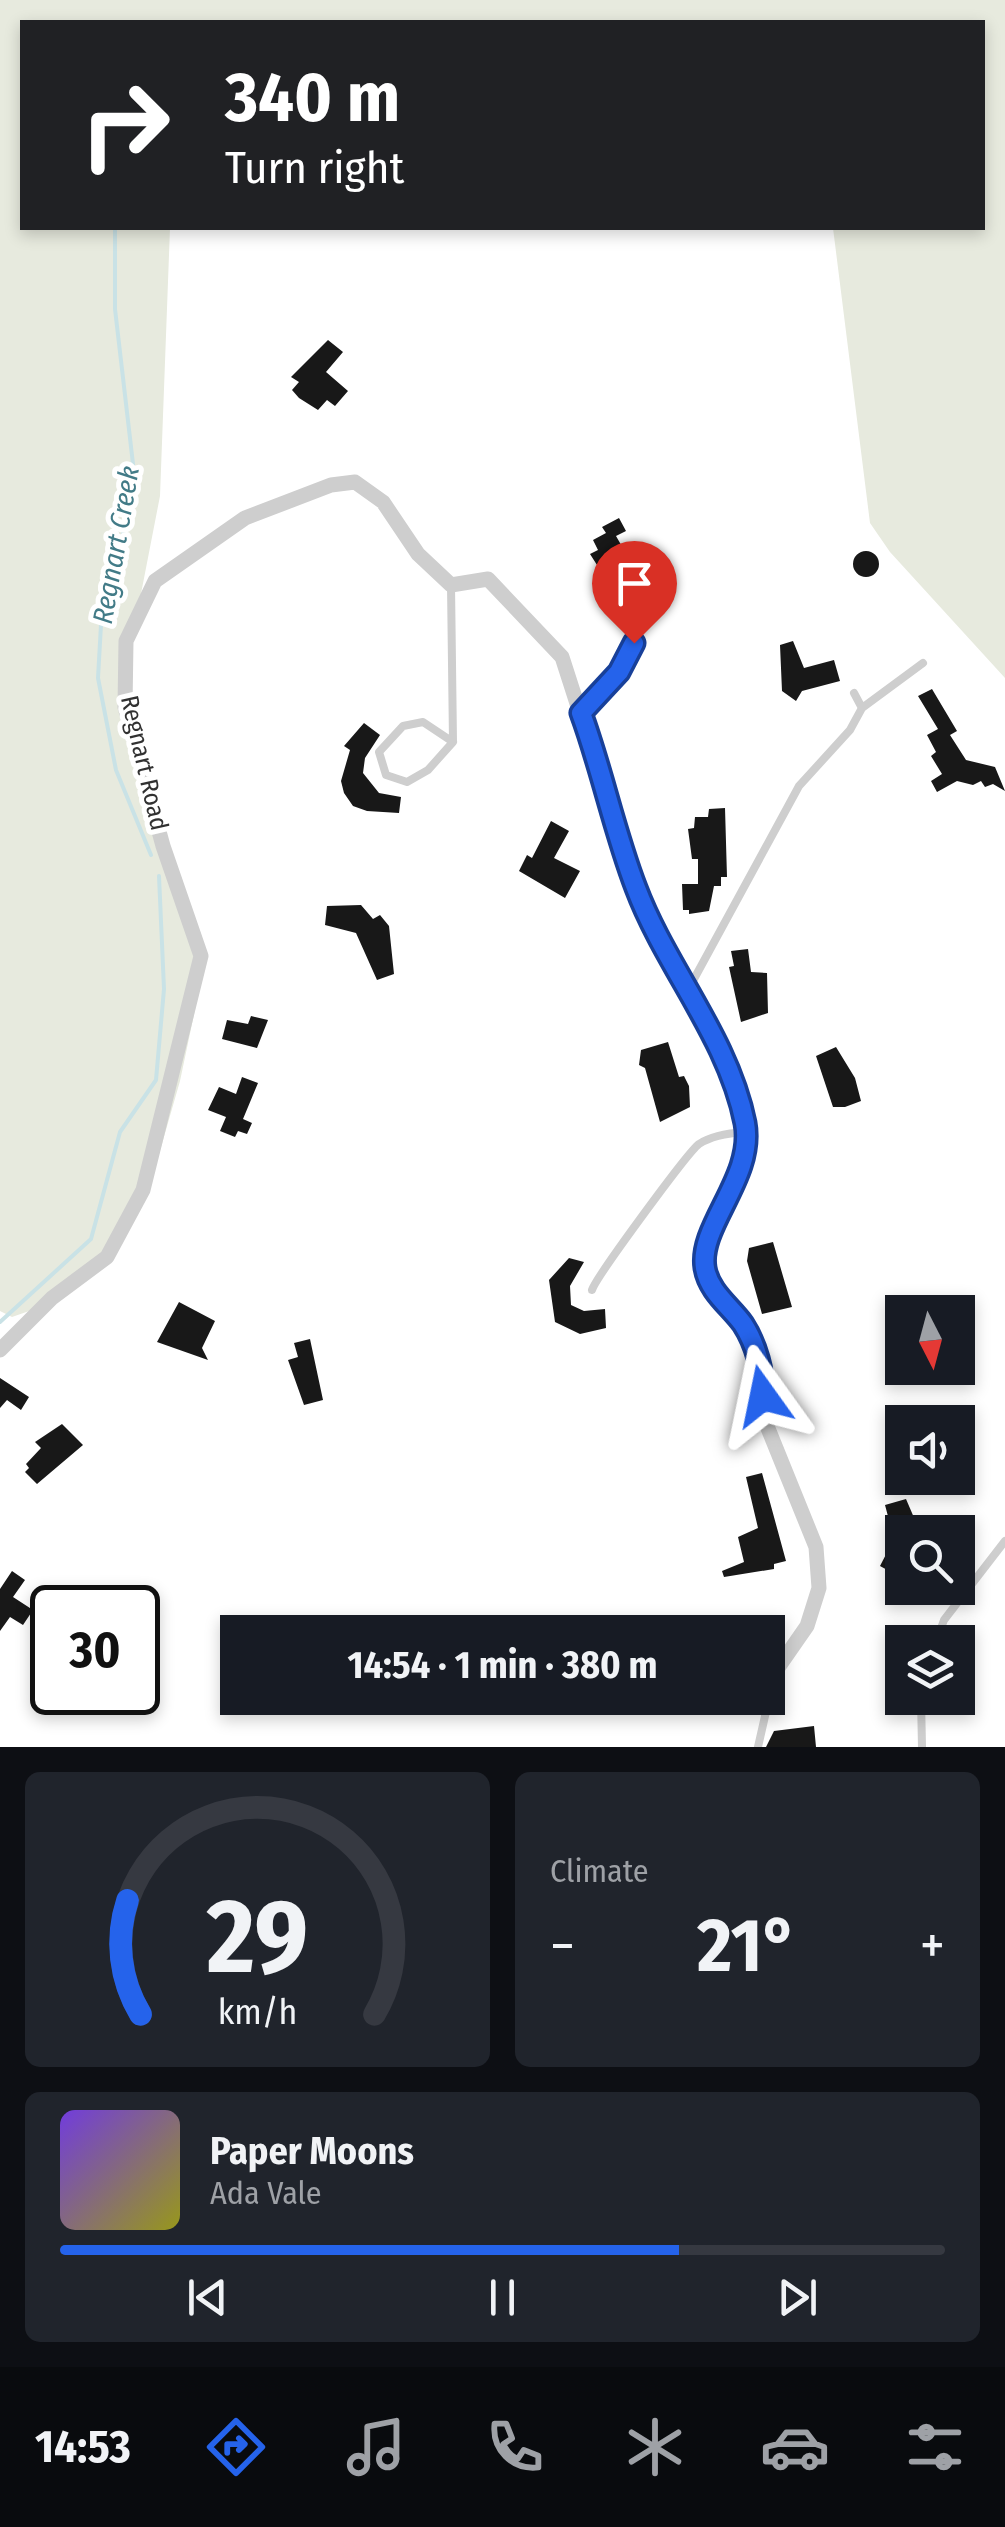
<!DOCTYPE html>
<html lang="en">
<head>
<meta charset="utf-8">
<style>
  :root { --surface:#171b24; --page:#20242c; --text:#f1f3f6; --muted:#9ea1a6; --line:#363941; --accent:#2563eb }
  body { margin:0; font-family:"Fira Sans Condensed",sans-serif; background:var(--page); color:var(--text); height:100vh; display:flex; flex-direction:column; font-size:38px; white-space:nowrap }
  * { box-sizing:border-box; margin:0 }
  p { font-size:32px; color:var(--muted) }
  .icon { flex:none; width:55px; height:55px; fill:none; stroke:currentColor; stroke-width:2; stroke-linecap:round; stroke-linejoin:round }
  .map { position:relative; height:1747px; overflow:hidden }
  .sheet { display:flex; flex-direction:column; gap:25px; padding:25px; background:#0d0f14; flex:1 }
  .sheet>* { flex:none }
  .top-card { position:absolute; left:20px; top:20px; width:965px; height:210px; border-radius:0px; box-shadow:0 5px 15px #0003; background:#202124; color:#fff; overflow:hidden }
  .needle { width:65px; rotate:174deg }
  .buttons { position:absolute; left:885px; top:1295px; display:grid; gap:20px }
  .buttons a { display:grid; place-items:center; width:90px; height:90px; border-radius:0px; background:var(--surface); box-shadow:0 5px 15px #0003; font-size:50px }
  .speed { position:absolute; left:30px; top:1585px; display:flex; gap:20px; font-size:50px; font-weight:700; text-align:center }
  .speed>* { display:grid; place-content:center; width:130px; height:130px; border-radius:50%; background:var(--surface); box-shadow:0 5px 15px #0003; line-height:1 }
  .speed .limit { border:5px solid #111; border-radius:15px; background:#fff; color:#111 }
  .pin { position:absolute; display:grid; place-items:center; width:85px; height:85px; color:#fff; margin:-102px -42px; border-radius:50% 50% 50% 0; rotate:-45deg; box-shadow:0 0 10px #0007 }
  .pin .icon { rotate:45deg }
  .me { position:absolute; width:110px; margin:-55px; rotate:348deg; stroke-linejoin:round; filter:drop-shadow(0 0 8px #0008) }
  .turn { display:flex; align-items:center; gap:35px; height:210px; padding:0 40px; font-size:45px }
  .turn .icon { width:130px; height:130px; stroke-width:2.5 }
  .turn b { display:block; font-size:70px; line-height:85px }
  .big { font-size:75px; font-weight:700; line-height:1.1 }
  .sheet .widget { flex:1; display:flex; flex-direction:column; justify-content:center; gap:15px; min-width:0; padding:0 35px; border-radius:15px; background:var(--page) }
  .sheet .dial { align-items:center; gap:0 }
  .dial svg { height:260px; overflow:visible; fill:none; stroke:var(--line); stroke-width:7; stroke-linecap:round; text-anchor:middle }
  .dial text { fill:var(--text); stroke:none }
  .song { display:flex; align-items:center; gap:30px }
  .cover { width:120px; height:120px; border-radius:15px; background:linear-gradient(135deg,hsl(260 70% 55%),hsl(60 70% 35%)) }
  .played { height:10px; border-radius:5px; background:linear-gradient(90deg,var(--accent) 70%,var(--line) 70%) }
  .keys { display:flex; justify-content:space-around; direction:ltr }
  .heat { display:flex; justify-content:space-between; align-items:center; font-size:55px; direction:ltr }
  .sheet .tiles { flex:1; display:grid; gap:25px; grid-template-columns:1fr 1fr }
  .widget:last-child { grid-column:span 2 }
  .trip { position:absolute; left:220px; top:1615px; width:565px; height:100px; border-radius:0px; background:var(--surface); box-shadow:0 5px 15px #0003; font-weight:700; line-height:100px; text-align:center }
  .tab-bar { display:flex; height:160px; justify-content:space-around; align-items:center; background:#090b0e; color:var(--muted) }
  .tab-bar .icon { width:70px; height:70px }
  .tab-bar .selected { color:var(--accent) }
  .tab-bar b { font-size:45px; color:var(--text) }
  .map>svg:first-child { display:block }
</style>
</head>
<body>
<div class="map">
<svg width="1005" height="1747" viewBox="0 0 1005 1747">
  <rect width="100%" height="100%" fill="#fff"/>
  <path fill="#e7eade" d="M0,0h1005v678l-115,-126 -20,-29 -37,-295h149v-206h-960v206h148l-10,268 -28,144 -4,66 76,261 -24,114 -31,108 -39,72 -58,42 -40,14 -12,-6z"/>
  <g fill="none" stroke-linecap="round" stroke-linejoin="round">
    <path stroke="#c9e2e6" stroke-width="4" d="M115,228v81l18,155 -10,70 -21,73 -4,71 18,92 35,85
      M0,1322l91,-83 29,-107 36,-52 8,-91 -5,-113"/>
  </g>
  <path fill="#181818" d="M328,340l15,12 -17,20 22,19 -13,15 -8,-6 -9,10 -19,-12 -7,-8 7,-8 -8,-5z
    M619,518l7,13 -10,5 16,28 8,-4 8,15 -24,12 -20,-25 -7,3 -7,-11 8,-4 -5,-10 13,-7 -4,-6z
    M853 564a13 13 0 1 1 26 0a13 13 0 1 1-26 0Z
    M793,641l11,27 30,-8 6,21 -38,10 -6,10 -14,-10 -2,-46z
    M932,689l25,42 -7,4 16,25 29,7 10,24 -12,-7 -8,3 -4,-6 -8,4 -16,-4 -20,11 -6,-11 11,-7 -11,-18 5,-4 -9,-17 11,-6 -20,-33z
    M364,723l16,12 -15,23 -2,15 16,20 22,4 -2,16 -32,-2 -14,-5 -9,-13 -3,-12 9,-31 -6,-4z
    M725,808l2,69h-6v9h-7l-5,25 -20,3v-4h-6l-1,-26h16v-25h-6l-4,-30 6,-1 1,-11h13l1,-8z
    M551,821l18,10 -15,27 26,13 -15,27 -46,-27 8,-16 5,3z
    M361,905l12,14 7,-4 9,11 5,48 -17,6 -21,-47 -31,-8 2,-19z
    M748,949l3,23 16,1 1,40 -27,9 -12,-55 5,-1 -3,-15z
    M251,1016l17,4 -11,28 -35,-9 5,-19 21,4z
    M668,1042l11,35 5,-1 5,10 1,21 -30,15 -15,-54 -6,-3 2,-15z
    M836,1047l19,31 6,23 -16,6h-12l-17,-51z
    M242,1077l16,6 -15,36 9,4 -5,11 -9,-3 -3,6 -15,-6 6,-14 -18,-7 11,-23 17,7z
    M773,1242l19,65 -30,7 -15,-53 2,-13z
    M569,1258l15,4 -14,24 1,19 13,6 21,-2 1,19 -26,6 -25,-12 -6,-42z
    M179,1302l36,19 -13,27 6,12 -51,-18z
    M310,1339l13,61 -19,5 -16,-45 10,-3 -4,-14z
    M0,1378l29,19 -8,13 -14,-10 -7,8z
    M62,1424l21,21 -46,39 -12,-12 4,-4 -3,-4 15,-16 -6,-6z
    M762,1473l24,88 -12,3v5l-50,8 -2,-6 22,-9 -6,-25 20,-9 -12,-51z
    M906,1499l12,28 -16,5v46l-22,-12 14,-27 -9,-34z
    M12,1571l13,9 -12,17 20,13 -10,15 -13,-8 -10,14v-42z
    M814,1726l2,21h-50l8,-16z"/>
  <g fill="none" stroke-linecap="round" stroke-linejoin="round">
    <path stroke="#cecece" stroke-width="8" d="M451,585l2,157 -25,28 -21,12 -21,-7 -7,-23 24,-26 20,-4 30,20
      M862,708l61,-45
      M581,713l38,-41 16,-29 -6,-34
      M688,990l111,-204 51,-56 12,-22 -8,-15
      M592,1290c4,-13 96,-138 107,-146 12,-8 31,-11 46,-12
      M936,1642l8,-22 61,-79
      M921,1698l1,49
      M758,1747l17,-75"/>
    <path stroke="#cecece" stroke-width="15" d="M0,1350l52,-52 55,-41 36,-67 58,-234 -38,-110 -38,-139 1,-66 29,-60 90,-63 86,-33 24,-3 28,20 35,52 33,31 37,-6 74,78 75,233 84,163 24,73 -4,47 -28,58 -9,35 18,37 21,21 21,52 -1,40 53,131 3,41 -12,38 -32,46"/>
  </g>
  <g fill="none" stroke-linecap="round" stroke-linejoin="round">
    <defs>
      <path id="route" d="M634,643l-15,29 -38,41c21,57 33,118 55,175 30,80 92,149 109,235 10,54 -47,103 -40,145 4,24 25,38 38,56 13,20 21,49 20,72"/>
    </defs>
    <use href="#route" stroke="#184099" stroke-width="25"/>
    <use href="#route" stroke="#2563eb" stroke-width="18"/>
  </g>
  <g text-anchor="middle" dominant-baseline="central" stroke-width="10" stroke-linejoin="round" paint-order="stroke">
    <g font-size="25" fill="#313131" stroke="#fff">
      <text transform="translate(144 763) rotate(77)">Regnart Road</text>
    </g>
    <g font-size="28" font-style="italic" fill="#427b87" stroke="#fff">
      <text transform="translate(116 545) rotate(-80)">Regnart Creek</text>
    </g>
  </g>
</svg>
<div class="buttons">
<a><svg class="needle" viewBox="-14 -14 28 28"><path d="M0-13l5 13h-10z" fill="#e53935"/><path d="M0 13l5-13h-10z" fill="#9ea1a6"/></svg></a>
<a><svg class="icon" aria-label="sound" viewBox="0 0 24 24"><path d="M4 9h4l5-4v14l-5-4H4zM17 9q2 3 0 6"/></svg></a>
<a><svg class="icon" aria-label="search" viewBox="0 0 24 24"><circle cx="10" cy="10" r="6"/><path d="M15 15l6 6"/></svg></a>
<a><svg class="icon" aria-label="layers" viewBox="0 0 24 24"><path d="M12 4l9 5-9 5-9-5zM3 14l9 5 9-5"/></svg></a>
</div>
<div class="speed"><div class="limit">30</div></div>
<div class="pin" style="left:634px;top:643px;background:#d93025"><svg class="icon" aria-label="arrive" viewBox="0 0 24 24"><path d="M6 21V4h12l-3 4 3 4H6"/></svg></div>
<svg class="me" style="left:763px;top:1396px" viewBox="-20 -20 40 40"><path d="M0-17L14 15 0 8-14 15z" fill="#2563eb" stroke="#fff" stroke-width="4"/></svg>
<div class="trip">14:54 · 1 min · 380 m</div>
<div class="top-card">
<div class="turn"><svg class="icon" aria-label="right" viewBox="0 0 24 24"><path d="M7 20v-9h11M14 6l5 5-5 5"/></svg><div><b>340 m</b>Turn right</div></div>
</div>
</div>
<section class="sheet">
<div class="tiles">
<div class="widget dial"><svg viewBox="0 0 100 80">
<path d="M14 69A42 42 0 1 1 86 69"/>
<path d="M14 69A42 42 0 0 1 10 34" stroke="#2563eb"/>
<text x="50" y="56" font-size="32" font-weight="700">29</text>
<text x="50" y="72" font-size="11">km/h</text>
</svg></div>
<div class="widget"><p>Climate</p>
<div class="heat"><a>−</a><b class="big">21°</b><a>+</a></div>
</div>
<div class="widget">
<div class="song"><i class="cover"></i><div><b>Paper Moons</b><p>Ada Vale</p></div></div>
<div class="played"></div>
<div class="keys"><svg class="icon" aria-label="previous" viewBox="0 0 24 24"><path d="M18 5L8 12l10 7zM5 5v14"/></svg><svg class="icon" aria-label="pause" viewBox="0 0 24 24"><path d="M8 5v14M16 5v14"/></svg><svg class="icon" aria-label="next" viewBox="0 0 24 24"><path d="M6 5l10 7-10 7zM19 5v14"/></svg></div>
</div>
</div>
</section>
<nav class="tab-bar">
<b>14:53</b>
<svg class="icon selected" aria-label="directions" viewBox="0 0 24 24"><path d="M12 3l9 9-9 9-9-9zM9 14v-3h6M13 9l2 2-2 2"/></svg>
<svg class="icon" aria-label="music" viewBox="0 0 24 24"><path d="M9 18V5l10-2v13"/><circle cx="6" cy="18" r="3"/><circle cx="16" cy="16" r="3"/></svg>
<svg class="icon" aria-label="phone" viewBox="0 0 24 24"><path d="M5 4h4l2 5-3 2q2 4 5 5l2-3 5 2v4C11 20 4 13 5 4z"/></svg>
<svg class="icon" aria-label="climate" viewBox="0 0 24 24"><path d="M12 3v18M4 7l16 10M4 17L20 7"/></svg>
<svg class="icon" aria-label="car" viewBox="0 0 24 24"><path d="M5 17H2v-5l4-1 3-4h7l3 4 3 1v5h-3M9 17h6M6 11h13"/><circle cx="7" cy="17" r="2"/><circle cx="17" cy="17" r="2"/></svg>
<svg class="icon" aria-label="filters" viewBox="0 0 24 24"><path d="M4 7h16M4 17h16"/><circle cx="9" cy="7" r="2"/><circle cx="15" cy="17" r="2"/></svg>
</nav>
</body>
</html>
